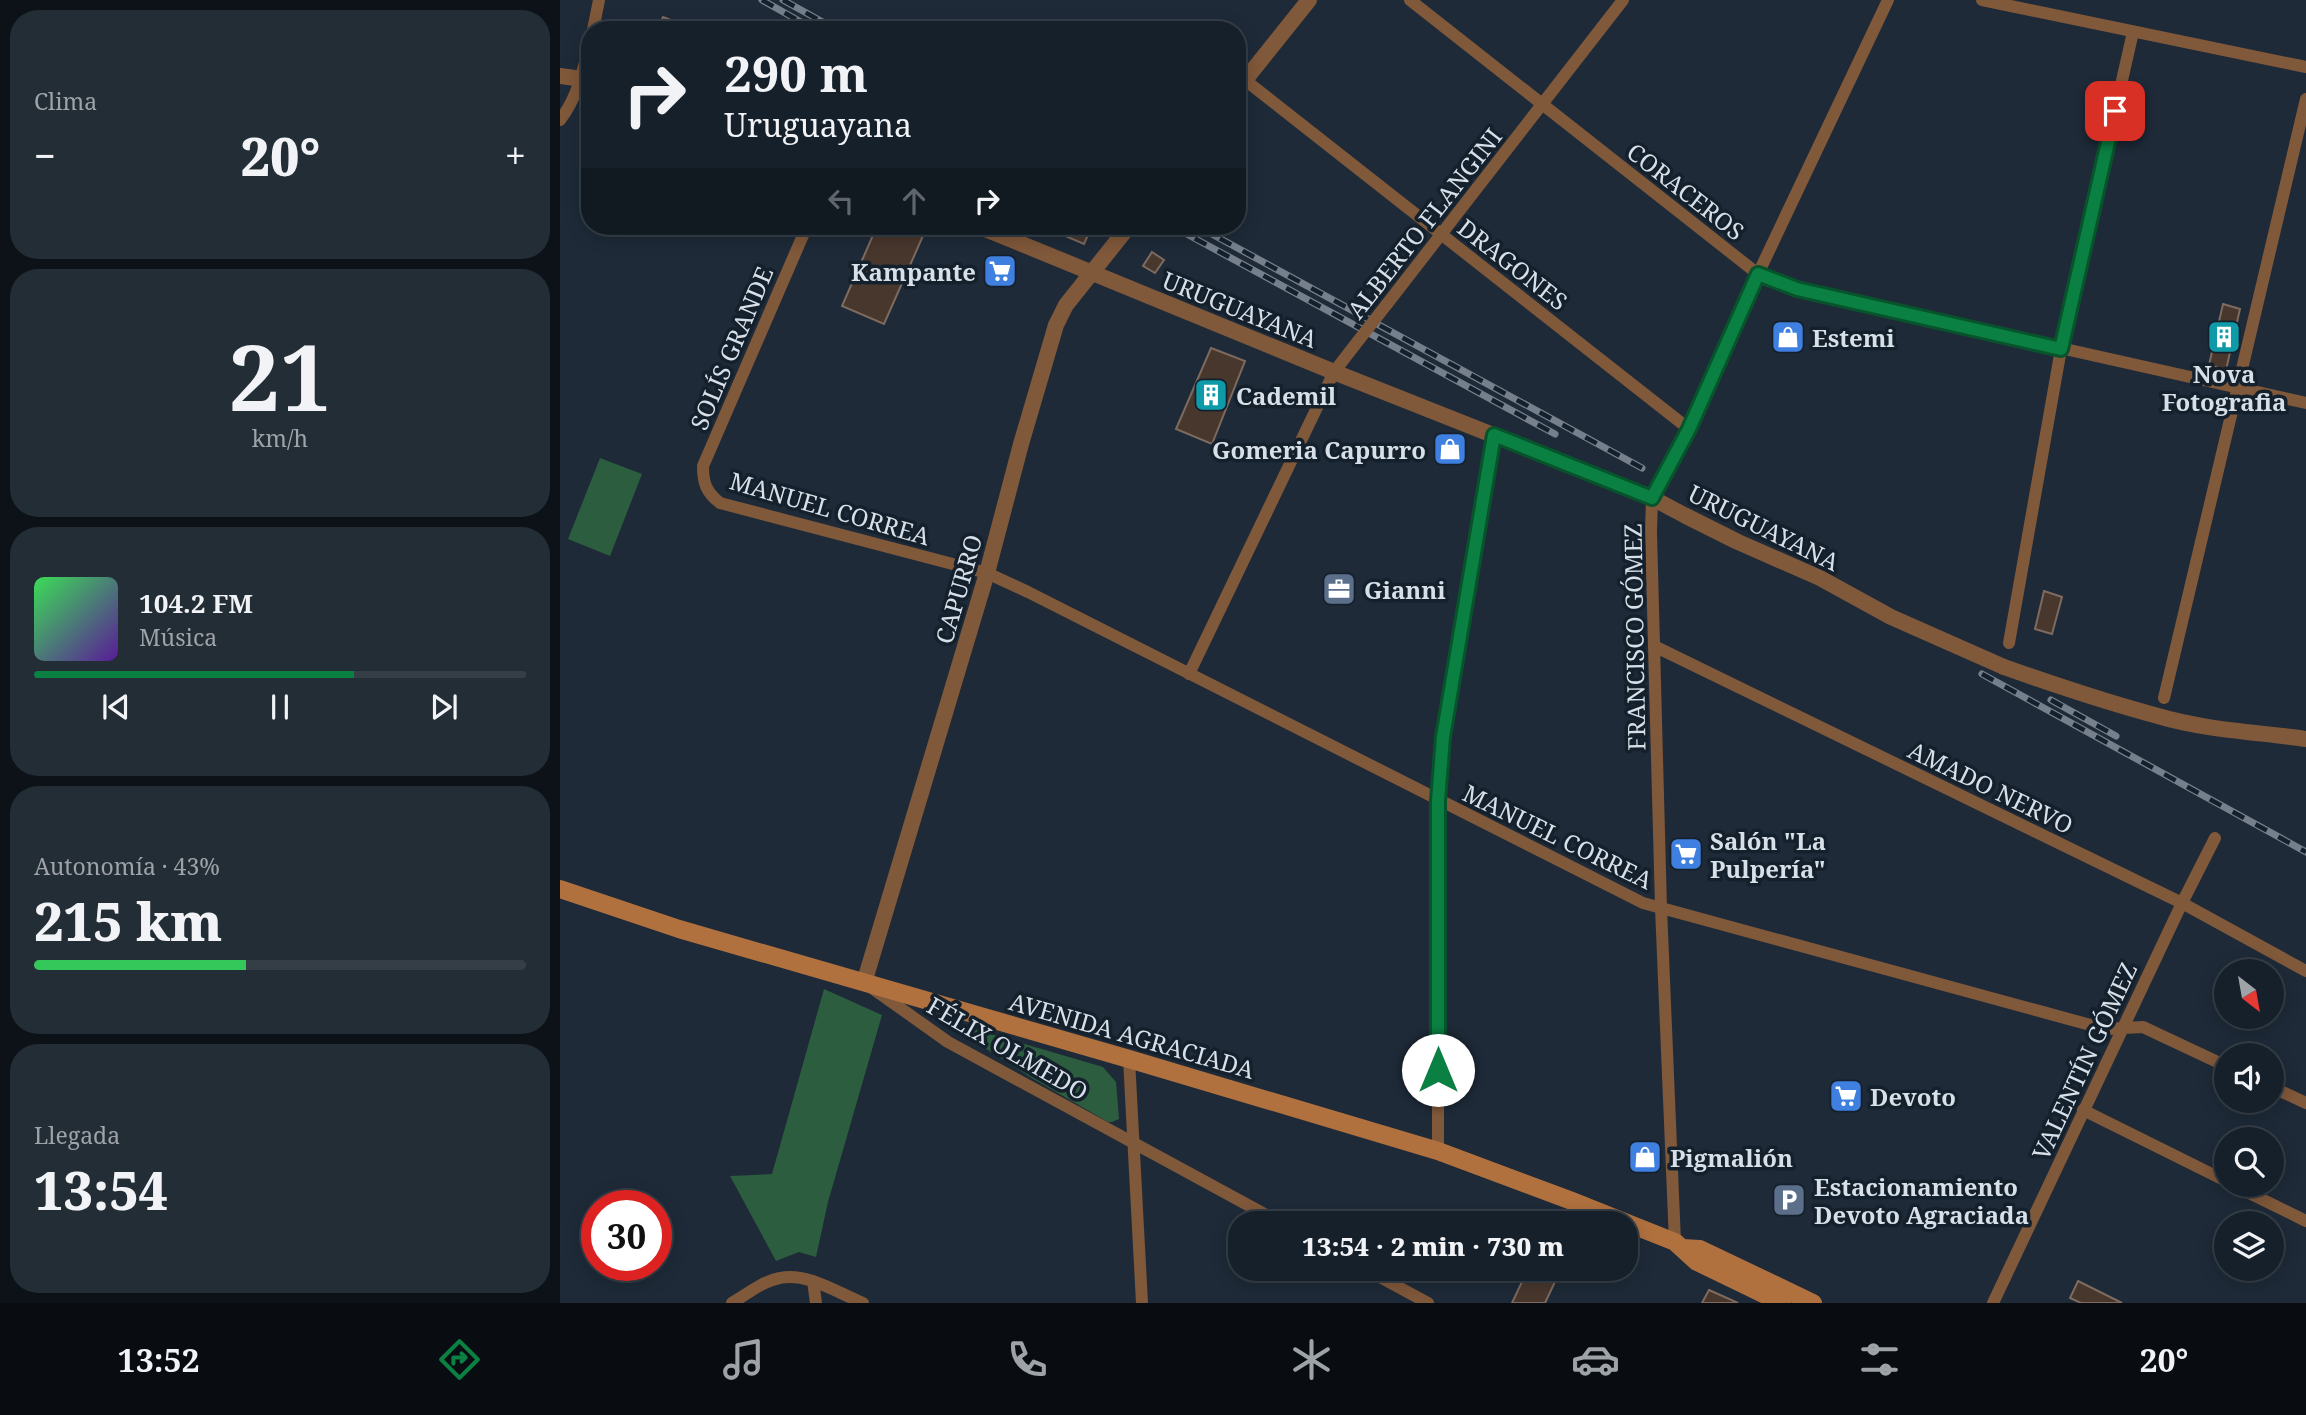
<!DOCTYPE html>
<html lang="es">
<head>
<meta charset="utf-8">
<style>
  :root { --surface:#16202a; --page:#232d36; --text:#f1f3f6; --muted:#9ea3a8; --line:#353e47; --accent:#0b8043 }
  body { margin:0; font-family:"Noto Serif",serif; background:var(--page); color:var(--text); height:100vh; display:flex; flex-direction:column; font-size:26px; white-space:nowrap }
  * { box-sizing:border-box; margin:0 }
  p { font-size:23px; color:var(--muted) }
  .icon { flex:none; width:38px; height:38px; fill:none; stroke:currentColor; stroke-width:2; stroke-linecap:round; stroke-linejoin:round }
  .map { position:relative; flex:1; overflow:hidden }
  .sheet { display:flex; flex-direction:column; gap:10px; padding:10px; background:#0c1217; width:560px }
  .sheet>* { flex:none }
  .top-card { position:absolute; left:21px; top:21px; width:665px; height:214px; border-radius:28px; box-shadow:0 4px 18px #0003,0 0 0 2px var(--line); background:#16202a; color:var(--text); overflow:hidden }
  .needle { width:46px; rotate:149deg }
  .fabs { position:absolute; left:1654px; top:959px; display:grid; gap:14px }
  .fabs a { display:grid; place-items:center; width:70px; height:70px; border-radius:50%; background:var(--surface); box-shadow:0 4px 18px #0003,0 0 0 2px var(--line); font-size:35px }
  .speed { position:absolute; left:21px; top:1190px; display:flex; gap:14px; font-size:35px; font-weight:700; text-align:center }
  .speed>* { display:grid; place-content:center; width:91px; height:91px; border-radius:50%; background:var(--surface); box-shadow:0 4px 18px #0003,0 0 0 2px var(--line); line-height:1 }
  .speed .limit { border:10px solid #d22; background:#fff; color:#111 }
  .pin { position:absolute; display:grid; place-items:center; width:60px; height:60px; color:#fff; margin:-30px; border-radius:14px; box-shadow:0 4px 10px #0006 }
  .me { position:absolute; width:77px; margin:-38px; rotate:0deg; stroke-linejoin:round; filter:drop-shadow(0 0 5px #0008) }
  .turn { display:flex; align-items:center; gap:24px; height:147px; padding:0 28px; font-size:32px }
  .turn .icon { width:91px; height:91px; stroke-width:2.5 }
  .turn b { display:block; font-size:49px; line-height:60px }
  .lanes { display:flex; align-items:center; height:66px; padding:0 28px; background:#0003; justify-content:center; gap:35px; direction:ltr }
  .lanes .off { opacity:.35 }
  .big { font-size:52px; font-weight:800; line-height:1.1 }
  .sheet .card { flex:1; display:flex; flex-direction:column; justify-content:center; gap:10px; min-width:0; padding:0 24px; border-radius:28px; background:var(--page) }
  .sheet .dial { align-items:center; gap:0 }
  .dial b { font-size:91px; line-height:1 }
  .song { display:flex; align-items:center; gap:21px }
  .cover { width:84px; height:84px; border-radius:10px; background:linear-gradient(135deg,hsl(130 70% 55%),hsl(270 70% 35%)) }
  .played { height:7px; border-radius:4px; background:linear-gradient(90deg,var(--accent) 65%,var(--line) 65%) }
  .keys { display:flex; justify-content:space-around; direction:ltr }
  .heat { display:flex; justify-content:space-between; align-items:center; font-size:38px; direction:ltr }
  .charge { height:10px; border-radius:5px; background:linear-gradient(90deg,#34c759 43%,var(--line) 0) }
  .trip { position:absolute; left:668px; top:1211px; width:410px; height:70px; border-radius:28px; background:var(--surface); box-shadow:0 4px 18px #0003,0 0 0 2px var(--line); font-weight:800; line-height:70px; text-align:center }
  .tab-bar { display:flex; height:112px; justify-content:space-around; align-items:center; background:#090d11; color:var(--muted) }
  .tab-bar .icon { width:49px; height:49px }
  .tab-bar .active { color:var(--accent) }
  .tab-bar b { font-size:32px; color:var(--text) }
  main { display:flex; flex:1; min-height:0 }
  .map>svg:first-child { display:block }
</style>
</head>
<body>
<main>
<section class="sheet">
<div class="card"><p>Clima</p>
<div class="heat"><a>−</a><b class="big">20°</b><a>+</a></div>
</div>
<div class="card dial"><b>21</b><p>km/h</p></div>
<div class="card">
<div class="song"><i class="cover"></i><div><b>104.2 FM</b><p>Música</p></div></div>
<div class="played"></div>
<div class="keys"><svg class="icon" aria-label="previous" viewBox="0 0 24 24"><path d="M18 5L8 12l10 7zM5 5v14"/></svg><svg class="icon" aria-label="pause" viewBox="0 0 24 24"><path d="M8 5v14M16 5v14"/></svg><svg class="icon" aria-label="next" viewBox="0 0 24 24"><path d="M6 5l10 7-10 7zM19 5v14"/></svg></div>
</div>
<div class="card"><p>Autonomía · 43%</p><b class="big">215 km</b><div class="charge"></div></div>
<div class="card"><p>Llegada</p><b class="big">13:54</b></div>
</section>
<div class="map">
<svg width="1746" height="1303" viewBox="0 0 1746 1303">
  <rect width="100%" height="100%" fill="#1e2a38"/>
  <path fill="#2b5d3e" d="M40,458l42,16 -32,82 -42,-17z
    M264,989l58,26 -54,187 -12,55 -17,-5 -23,9 -46,-85 42,-2z
    M407,1027l136,40 13,15 3,37 -7,3h-4l-78,-45 -65,-42 -2,-5z"/>
  <path fill="#48372d" stroke="#7e6a5f" stroke-width="2" d="M103,17l31,12v1h-37z
    M317,226h41l8,3 -42,95 -42,-18z
    M482,226h50l-8,18z
    M592,252l12,8 -9,13 -12,-7z
    M1663,304l17,5 -14,61 -17,-5z
    M1225,328l13,8 -7,10 -13,-8z
    M651,348l34,13 -33,83 -36,-15z
    M1484,591l18,6 -10,37 -17,-5z
    M968,1269h33l-16,34h-33z
    M1518,1281l44,22h-41l-11,-5z
    M1149,1290l29,13h-36z"/>
  <g fill="none" stroke-linecap="round" stroke-linejoin="round">
    <path stroke="#80583a" stroke-width="12" d="M850,0l348,274 39,15 509,114
      M1422,0l324,67
      M33,30l6,-30
      M685,80l444,349
      M0,120c18,-23 23,-50 30,-78
      M247,226l-104,240c0,17 3,26 17,37l267,70 41,19 615,311 462,126 38,-2 83,39
      M827,304l236,-304
      M1449,643l52,-294 72,-317
      M1094,646l528,257 124,68
      M629,674l145,-302 24,-31
      M1604,698l142,-599
      M312,988l76,54 333,181
      M569,1059l13,244
      M1712,1087l34,16
      M1523,1110l143,71
      M878,1151v-350l4,-65 52,-301
      M1673,1185l73,36
      M1115,1242l-14,-334 -10,-376 1,-34 7,-16 30,-53 69,-155 130,-274
      M805,1269l63,34
      M253,1281l3,22
      M172,1303c15,-9 31,-22 48,-25 27,-6 58,15 83,25
      M1433,1303l189,-400 33,-65"/>
    <path stroke="#80583a" stroke-width="16" d="M0,76l30,4
      M677,90l72,-90
      M418,226l356,146 318,126 34,18
      M1444,667c51,18 102,35 154,49 47,14 99,16 148,23
      M304,983l123,-410 34,-129 35,-119 10,-20 63,-79"/>
    <path stroke="#b1713f" stroke-width="18" d="M0,889l119,40 450,130 309,92 134,50 103,41 22,20 85,41
      M1122,1248l18,1 113,54"/>
    <defs>
      <path id="rail" d="M202,0l53,30
        M223,0l54,30
        M612,226l383,208
        M637,226l445,242
        M1422,674l324,178
        M1491,700l65,36"/>
    </defs>
    <use href="#rail" stroke="#76808c" stroke-width="7"/>
    <use href="#rail" stroke="#14212d" stroke-width="4.5" stroke-dasharray="13" stroke-linecap="butt"/>
    <path stroke="#80583a" stroke-width="12" d="M798,341l29,-37"/>
    <path stroke="#80583a" stroke-width="16" d="M1126,516l52,26 82,36 71,39 113,50"/>
  </g>
  <g fill="none" stroke-linecap="round" stroke-linejoin="round">
    <defs>
      <path id="route" d="M878,1070v-269l5,-64 51,-302 158,63 37,-69 69,-155 39,15 264,60 54,-238"/>
    </defs>
    <use href="#route" stroke="#07532c" stroke-width="18"/>
    <use href="#route" stroke="#0b8043" stroke-width="12"/>
  </g>
  <defs>
    <symbol id="supermarket-square" viewBox="-11 -11 22 22"><rect x="-9" y="-9" width="18" height="18" rx="4" fill="#3f7fe0" stroke="#14212d"/><path d="M-6-5.5h2.5l.6 2H6L4.5 2H-2.5L-4.4-4H-6ZM-1.5 3.2a1.3 1.3 0 1 0 .1 0ZM3 3.2a1.3 1.3 0 1 0 .1 0Z" fill="#fff"/></symbol>
    <symbol id="shop-square" viewBox="-11 -11 22 22"><rect x="-9" y="-9" width="18" height="18" rx="4" fill="#3f7fe0" stroke="#14212d"/><path d="M-5-2.5h2.3a2.7 3.5 0 0 1 5.4 0H5L5.5 6h-11ZM-1.5-2.5h3a1.5 2.3 0 0 0-3 0Z" fill="#fff"/></symbol>
    <symbol id="building-square" viewBox="-11 -11 22 22"><rect x="-9" y="-9" width="18" height="18" rx="4" fill="#0f9aa8" stroke="#14212d"/><path d="M-4-6H4V6H1V3H-1V6H-4ZM-2.5-4.3h1.7v1.8h-1.7ZM.8-4.3h1.7v1.8H.8ZM-2.5-1h1.7V.8h-1.7ZM.8-1h1.7V.8H.8Z" fill="#fff"/></symbol>
    <symbol id="office-square" viewBox="-11 -11 22 22"><rect x="-9" y="-9" width="18" height="18" rx="4" fill="#5c6f8a" stroke="#14212d"/><path d="M-6-3h4V-5.5h4V-3h4V5H-6ZM-1-4.5V-3h2v-1.5ZM-6 0V1H6V0Z" fill="#fff"/></symbol>
    <symbol id="parking-square" viewBox="-11 -11 22 22"><rect x="-9" y="-9" width="18" height="18" rx="4" fill="#5c6f8a" stroke="#14212d"/><path d="M-3.5-5.5H1a3.5 3.5 0 0 1 0 7H-1V5.5H-3.5ZM-1-3.4V-.6H.8a1.4 1.4 0 0 0 0-2.8Z" fill="#fff"/></symbol>
  </defs>
  <g fill-rule="evenodd">
    <use href="#supermarket-square" x="421" y="252" width="38" height="38"/>
    <use href="#shop-square" x="1209" y="318" width="38" height="38"/>
    <use href="#building-square" x="1645" y="318" width="38" height="38"/>
    <use href="#building-square" x="632" y="376" width="38" height="38"/>
    <use href="#shop-square" x="871" y="430" width="38" height="38"/>
    <use href="#office-square" x="760" y="570" width="38" height="38"/>
    <use href="#supermarket-square" x="1107" y="835" width="38" height="38"/>
    <use href="#supermarket-square" x="1267" y="1077" width="38" height="38"/>
    <use href="#shop-square" x="1066" y="1138" width="38" height="38"/>
    <use href="#parking-square" x="1210" y="1181" width="38" height="38"/>
  </g>
  <g text-anchor="middle" dominant-baseline="central" stroke-width="7" stroke-linejoin="round" paint-order="stroke">
    <g font-size="24" fill="#d7dfe8" stroke="#14212d">
      <text transform="translate(1126 191) rotate(38)">CORACEROS</text>
      <text transform="translate(864 223) rotate(-52)">ALBERTO FLANGINI</text>
      <text transform="translate(953 264) rotate(38)">DRAGONES</text>
      <text transform="translate(680 309) rotate(22)">URUGUAYANA</text>
      <text transform="translate(171 348) rotate(-67)">SOLÍS GRANDE</text>
      <text transform="translate(270 508) rotate(16)">MANUEL CORREA</text>
      <text transform="translate(1204 527) rotate(26)">URUGUAYANA</text>
      <text transform="translate(398 589) rotate(-74)">CAPURRO</text>
      <text transform="translate(1074 637) rotate(-91)">FRANCISCO GÓMEZ</text>
      <text transform="translate(1431 787) rotate(26)">AMADO NERVO</text>
      <text transform="translate(998 836) rotate(26)">MANUEL CORREA</text>
      <text transform="translate(572 1035) rotate(16)">AVENIDA AGRACIADA</text>
      <text transform="translate(448 1048) rotate(30)">FÉLIX OLMEDO</text>
      <text transform="translate(1524 1061) rotate(-65)">VALENTÍN GÓMEZ</text>
    </g>
    <g font-size="24" font-weight="bold" fill="#d7dfe8" stroke="#14212d" text-anchor="start">
      <text x="416" y="271" text-anchor="end">Kampante</text>
      <text x="1252" y="337">Estemi</text>
      <text x="1664" y="373" text-anchor="middle">Nova<tspan x="1664" dy="28">Fotografia</tspan></text>
      <text x="676" y="395">Cademil</text>
      <text x="866" y="449" text-anchor="end">Gomeria Capurro</text>
      <text x="804" y="589">Gianni</text>
      <text x="1150" y="840">Salón "La<tspan x="1150" dy="28">Pulpería"</tspan></text>
      <text x="1310" y="1096">Devoto</text>
      <text x="1110" y="1157">Pigmalión</text>
      <text x="1254" y="1186">Estacionamiento<tspan x="1254" dy="28">Devoto Agraciada</tspan></text>
    </g>
  </g>
</svg>
<div class="fabs">
<a><svg class="needle" viewBox="-14 -14 28 28"><path d="M0-13l5 13h-10z" fill="#e53935"/><path d="M0 13l5-13h-10z" fill="#9ea3a8"/></svg></a>
<a><svg class="icon" aria-label="sound" viewBox="0 0 24 24"><path d="M4 9h4l5-4v14l-5-4H4zM17 9q2 3 0 6"/></svg></a>
<a><svg class="icon" aria-label="search" viewBox="0 0 24 24"><circle cx="10" cy="10" r="6"/><path d="M15 15l6 6"/></svg></a>
<a><svg class="icon" aria-label="layers" viewBox="0 0 24 24"><path d="M12 4l9 5-9 5-9-5zM3 14l9 5 9-5"/></svg></a>
</div>
<div class="speed"><div class="limit">30</div></div>
<div class="pin" style="left:1555px;top:111px;background:#d93025"><svg class="icon" aria-label="arrive" viewBox="0 0 24 24"><path d="M6 21V4h12l-3 4 3 4H6"/></svg></div>
<svg class="me" style="left:878px;top:1070px" viewBox="-20 -20 40 40"><circle r="19" fill="#fff"/><path d="M0-13L10 11 0 6-10 11z" fill="#0b8043"/></svg>
<div class="trip">13:54 · 2 min · 730 m</div>
<div class="top-card">
<div class="turn"><svg class="icon" aria-label="right" viewBox="0 0 24 24"><path d="M7 20v-9h11M14 6l5 5-5 5"/></svg><div><b>290 m</b>Uruguayana</div></div>
<div class="lanes"><svg class="icon off" aria-label="left" viewBox="0 0 24 24"><path d="M17 20v-9H6M10 6l-5 5 5 5"/></svg><svg class="icon off" aria-label="ahead" viewBox="0 0 24 24"><path d="M12 20V5M6 11l6-6 6 6"/></svg><svg class="icon" aria-label="right" viewBox="0 0 24 24"><path d="M7 20v-9h11M14 6l5 5-5 5"/></svg></div>
</div>
</div>
</main>
<nav class="tab-bar">
<b>13:52</b>
<svg class="icon active" aria-label="directions" viewBox="0 0 24 24"><path d="M12 3l9 9-9 9-9-9zM9 14v-3h6M13 9l2 2-2 2"/></svg>
<svg class="icon" aria-label="music" viewBox="0 0 24 24"><path d="M9 18V5l10-2v13"/><circle cx="6" cy="18" r="3"/><circle cx="16" cy="16" r="3"/></svg>
<svg class="icon" aria-label="phone" viewBox="0 0 24 24"><path d="M5 4h4l2 5-3 2q2 4 5 5l2-3 5 2v4C11 20 4 13 5 4z"/></svg>
<svg class="icon" aria-label="climate" viewBox="0 0 24 24"><path d="M12 3v18M4 7l16 10M4 17L20 7"/></svg>
<svg class="icon" aria-label="car" viewBox="0 0 24 24"><path d="M5 17H2v-5l4-1 3-4h7l3 4 3 1v5h-3M9 17h6M6 11h13"/><circle cx="7" cy="17" r="2"/><circle cx="17" cy="17" r="2"/></svg>
<svg class="icon" aria-label="filters" viewBox="0 0 24 24"><path d="M4 7h16M4 17h16"/><circle cx="9" cy="7" r="2"/><circle cx="15" cy="17" r="2"/></svg>
<b>20°</b>
</nav>
</body>
</html>
